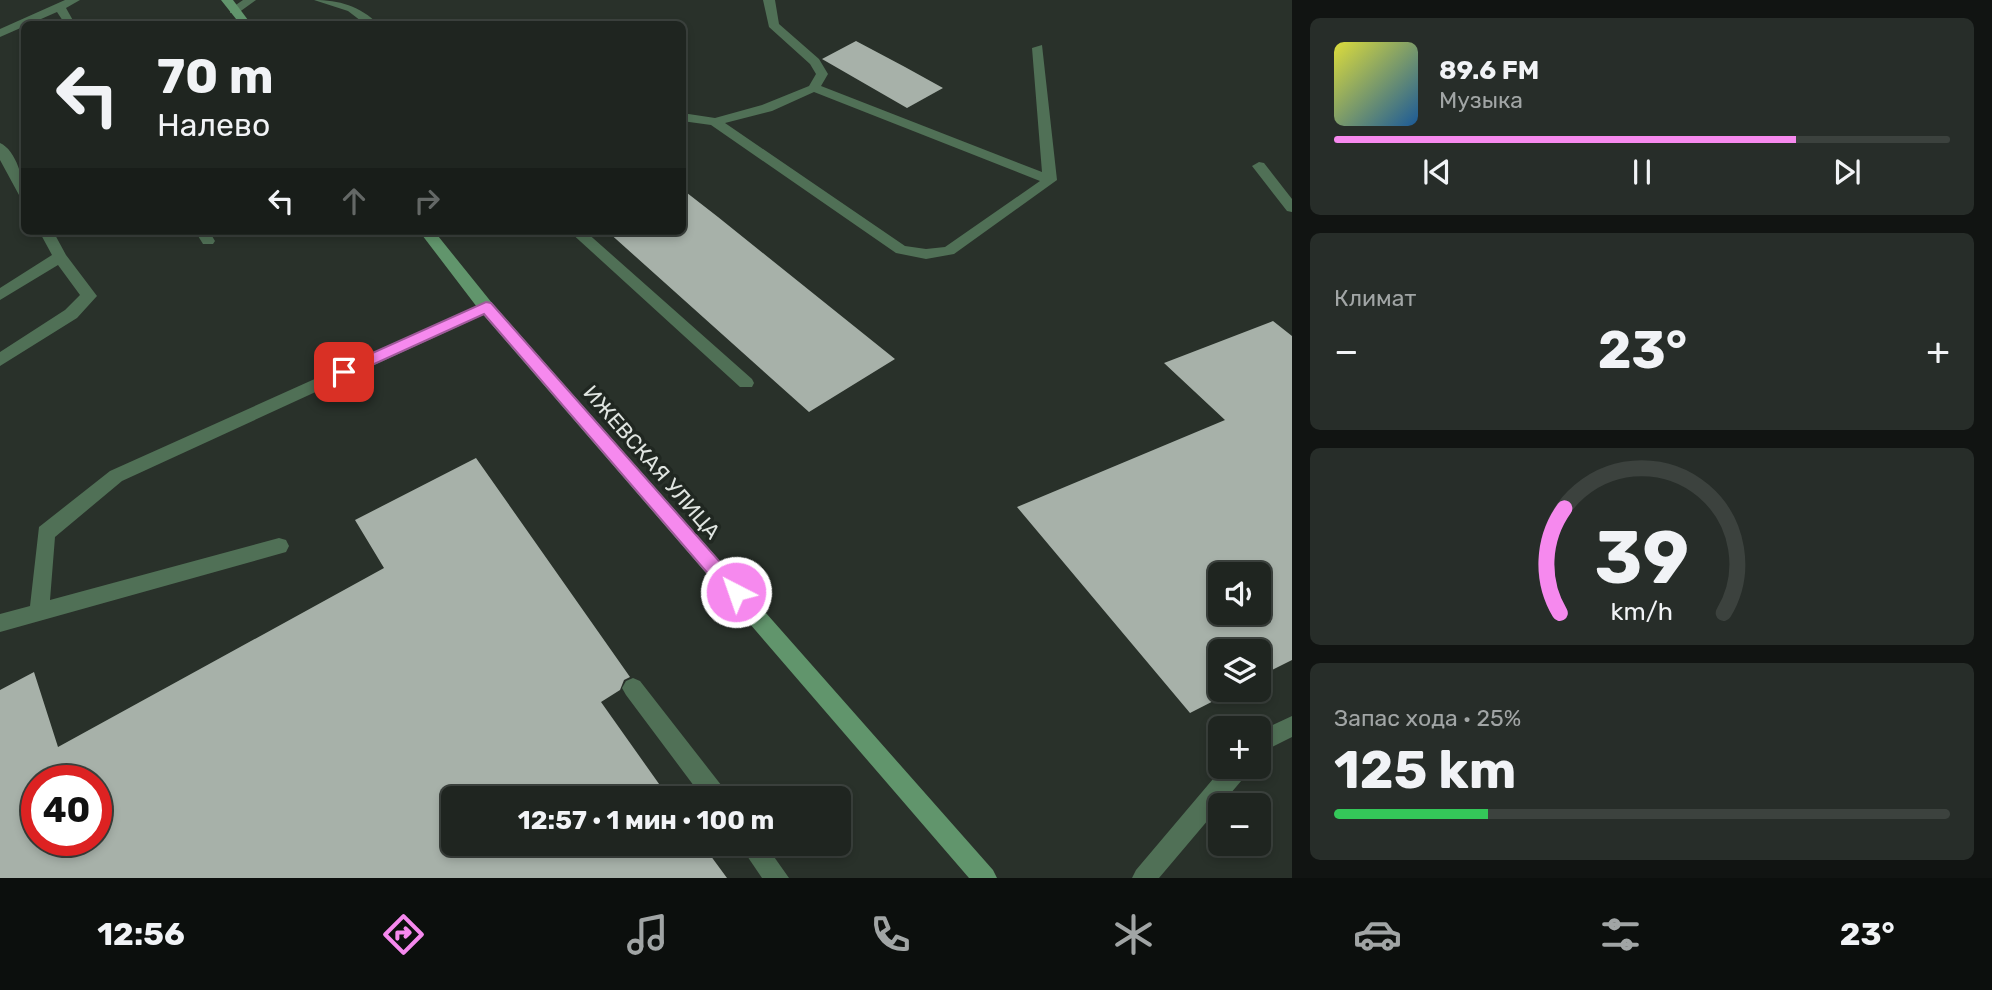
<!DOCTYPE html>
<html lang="ru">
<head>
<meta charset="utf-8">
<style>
  :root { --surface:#1f2520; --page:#272d29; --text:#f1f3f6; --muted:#a1a5a5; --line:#3c423e; --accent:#f689ee }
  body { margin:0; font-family:Rubik,sans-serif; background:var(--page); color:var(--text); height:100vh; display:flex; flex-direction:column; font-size:26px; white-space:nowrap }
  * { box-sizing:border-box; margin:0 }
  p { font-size:23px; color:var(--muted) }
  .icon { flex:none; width:38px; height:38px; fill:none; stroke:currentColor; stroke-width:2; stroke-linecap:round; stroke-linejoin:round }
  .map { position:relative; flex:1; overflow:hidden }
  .sheet { display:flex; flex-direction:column; gap:18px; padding:18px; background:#111412; width:700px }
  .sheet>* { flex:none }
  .top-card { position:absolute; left:21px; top:21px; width:665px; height:214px; border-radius:10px; box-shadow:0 4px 10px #0003,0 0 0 2px var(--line); background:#1f2520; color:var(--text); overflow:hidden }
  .controls { position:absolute; left:1208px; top:562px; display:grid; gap:14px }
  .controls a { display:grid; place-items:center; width:63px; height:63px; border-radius:10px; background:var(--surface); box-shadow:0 4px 10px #0003,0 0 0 2px var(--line); font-size:35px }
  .speed { position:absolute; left:21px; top:765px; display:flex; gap:14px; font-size:35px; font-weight:700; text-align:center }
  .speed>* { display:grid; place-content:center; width:91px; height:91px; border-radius:50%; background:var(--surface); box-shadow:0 4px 10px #0003,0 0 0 2px var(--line); line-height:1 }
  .speed .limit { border:10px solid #d22; background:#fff; color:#111 }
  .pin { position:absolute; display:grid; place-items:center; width:60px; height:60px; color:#fff; margin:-30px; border-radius:14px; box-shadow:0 4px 10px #0006 }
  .me { position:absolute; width:77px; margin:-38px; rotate:319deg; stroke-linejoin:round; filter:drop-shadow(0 0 5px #0008) }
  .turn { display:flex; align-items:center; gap:24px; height:147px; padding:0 21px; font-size:32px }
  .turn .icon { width:91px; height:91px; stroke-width:2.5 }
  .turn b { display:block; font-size:49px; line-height:60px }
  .lanes { display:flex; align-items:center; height:66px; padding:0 21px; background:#0003; justify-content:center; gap:35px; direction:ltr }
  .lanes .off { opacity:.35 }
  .big { font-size:52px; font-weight:700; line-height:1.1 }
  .sheet .tile { flex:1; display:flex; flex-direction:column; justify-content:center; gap:10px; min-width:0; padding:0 24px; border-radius:10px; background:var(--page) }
  .sheet .dial { align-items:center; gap:0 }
  .dial svg { height:182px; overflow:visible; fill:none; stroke:var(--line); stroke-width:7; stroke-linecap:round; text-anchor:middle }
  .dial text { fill:var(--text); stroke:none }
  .song { display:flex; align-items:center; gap:21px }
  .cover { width:84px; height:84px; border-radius:10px; background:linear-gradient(135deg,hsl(60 70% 55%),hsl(210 70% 35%)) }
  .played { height:7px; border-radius:4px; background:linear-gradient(90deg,var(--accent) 75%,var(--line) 75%) }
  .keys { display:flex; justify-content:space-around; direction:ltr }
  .heat { display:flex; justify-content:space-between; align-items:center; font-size:38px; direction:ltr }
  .charge { height:10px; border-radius:5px; background:linear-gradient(90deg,#34c759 25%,var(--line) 0) }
  .trip { position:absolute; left:441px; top:786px; width:410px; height:70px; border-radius:10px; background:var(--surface); box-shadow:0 4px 10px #0003,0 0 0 2px var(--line); font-weight:700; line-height:70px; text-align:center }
  .dock { display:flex; height:112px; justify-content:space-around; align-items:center; background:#0c0f0d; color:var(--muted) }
  .dock .icon { width:49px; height:49px }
  .dock .on { color:var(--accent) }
  .dock b { font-size:32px; color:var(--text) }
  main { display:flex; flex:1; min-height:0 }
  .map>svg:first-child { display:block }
</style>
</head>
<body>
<main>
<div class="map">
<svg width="1292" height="878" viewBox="0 0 1292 878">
  <rect width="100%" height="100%" fill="#29312a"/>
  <path fill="#a7b1a9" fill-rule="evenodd" d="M856,41l49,26 38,21 -36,20 -85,-49z
    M682,189l36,28 177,142 -86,53 -202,-181h75z
    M1273,321l19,15v324l-34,17v-26h-38v39h15l-45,23 -173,-206 208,-87 -61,-57zM1220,574h38v38h-38z
    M476,458l154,219 -6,3 -4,10 -19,12 68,96h-216v46h249l25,34h-727v-188l34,-18 24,75 326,-179 -29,-48zM37,780h59v60h-59z"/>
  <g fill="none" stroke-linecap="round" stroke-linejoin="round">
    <path fill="#507056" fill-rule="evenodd" d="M65,0h15l-14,8 9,16h-10l-8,-12 -57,25v-8z
      M243,0h13l-18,13h-8v-4z
      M314,0c25,0 46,6 64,24h-13l-17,-13z
      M763,0h12l4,24 40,35 9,15 -7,12 221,86 -10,-124 10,-3 15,135 -103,74 -28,5 -30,-6 -185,-128 -29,-4v-8l33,5 47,-13 47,-19 7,-12 -6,-10 -41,-37zM814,92l226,89 -95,66 -19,2 -21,-3 -180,-123 47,-12z
      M0,143c16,7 24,37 24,53l-5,-1 -19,-35z
      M1259,162l5,1 28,36v13l-5,-1 -35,-45z
      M39,231h14l13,24 31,41 -20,22 -77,48v-14l65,-42 15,-15 -22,-30 -58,35v-12l52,-33z
      M195,231h14l6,10 -2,3h-10z
      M569,231h16l167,148 2,4 -2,4h-12z
      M486,302l8,5 -2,4 -370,170 -67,56 -5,63 229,-62 7,2 3,6 -3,6 -286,80v-18l30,-8 9,-79 71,-56z
      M633,678l7,3 85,109 3,8h-25l-77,-103 -4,-7 4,-7z
      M1292,716v21l-34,17v-22z
      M1224,766h26l-3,8 -88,104h-27l4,-8z
      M739,844h26l24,34h-27z"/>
    <path fill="#61956c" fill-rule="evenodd" d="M221,0h12l18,24h-11z
      M419,231h15l58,72 501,567 4,8h-28l-489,-567z"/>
  </g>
  <path fill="#f689ee" stroke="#a0599b" stroke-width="2" d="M486,302l5,1 251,284 3,5 -3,6 -6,2 -7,-2 -245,-284 -134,61h-11l-2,-3 2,-4z"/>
  <g text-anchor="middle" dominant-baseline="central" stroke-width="7" stroke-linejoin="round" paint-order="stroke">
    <g font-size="21" fill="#e0e5e1" stroke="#202721">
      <text transform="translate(652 462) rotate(49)">ИЖЕВСКАЯ УЛИЦА</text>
    </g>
  </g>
</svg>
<div class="controls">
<a><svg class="icon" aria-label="sound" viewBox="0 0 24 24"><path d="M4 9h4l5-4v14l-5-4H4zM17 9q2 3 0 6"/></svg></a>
<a><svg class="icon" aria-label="layers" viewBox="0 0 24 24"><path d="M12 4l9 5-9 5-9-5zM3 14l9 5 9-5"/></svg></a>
<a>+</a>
<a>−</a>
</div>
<div class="speed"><div class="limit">40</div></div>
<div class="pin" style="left:344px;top:372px;background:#d93025"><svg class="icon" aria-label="arrive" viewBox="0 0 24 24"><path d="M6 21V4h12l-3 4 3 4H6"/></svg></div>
<svg class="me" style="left:736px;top:592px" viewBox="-20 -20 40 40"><circle r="17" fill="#f689ee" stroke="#fff" stroke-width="3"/><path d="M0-11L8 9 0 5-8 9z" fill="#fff"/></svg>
<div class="trip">12:57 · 1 мин · 100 m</div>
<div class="top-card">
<div class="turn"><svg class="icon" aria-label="left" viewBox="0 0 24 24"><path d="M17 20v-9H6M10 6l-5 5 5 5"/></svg><div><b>70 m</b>Налево</div></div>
<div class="lanes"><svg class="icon" aria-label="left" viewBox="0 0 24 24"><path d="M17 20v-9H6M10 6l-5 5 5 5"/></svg><svg class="icon off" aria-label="ahead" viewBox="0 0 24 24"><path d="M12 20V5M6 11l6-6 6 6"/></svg><svg class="icon off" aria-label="right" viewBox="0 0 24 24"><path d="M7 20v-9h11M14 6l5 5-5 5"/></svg></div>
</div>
</div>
<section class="sheet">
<div class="tile">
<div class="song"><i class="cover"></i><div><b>89.6 FM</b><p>Музыка</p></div></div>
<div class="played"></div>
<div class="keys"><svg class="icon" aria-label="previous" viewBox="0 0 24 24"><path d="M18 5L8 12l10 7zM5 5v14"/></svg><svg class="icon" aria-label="pause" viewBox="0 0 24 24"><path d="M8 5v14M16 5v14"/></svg><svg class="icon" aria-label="next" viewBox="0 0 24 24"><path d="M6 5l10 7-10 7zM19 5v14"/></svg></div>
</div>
<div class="tile"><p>Климат</p>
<div class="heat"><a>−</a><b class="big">23°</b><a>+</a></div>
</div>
<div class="tile dial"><svg viewBox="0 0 100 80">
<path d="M14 69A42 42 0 1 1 86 69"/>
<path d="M14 69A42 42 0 0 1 16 23" stroke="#f689ee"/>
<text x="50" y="56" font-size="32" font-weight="700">39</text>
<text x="50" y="72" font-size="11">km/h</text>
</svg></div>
<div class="tile"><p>Запас хода · 25%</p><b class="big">125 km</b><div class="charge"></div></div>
</section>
</main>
<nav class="dock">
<b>12:56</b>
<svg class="icon on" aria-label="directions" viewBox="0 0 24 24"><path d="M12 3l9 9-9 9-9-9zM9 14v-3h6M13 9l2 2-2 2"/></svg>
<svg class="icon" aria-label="music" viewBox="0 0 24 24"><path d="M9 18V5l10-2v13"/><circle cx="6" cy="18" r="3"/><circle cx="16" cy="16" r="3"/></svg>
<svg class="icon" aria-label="phone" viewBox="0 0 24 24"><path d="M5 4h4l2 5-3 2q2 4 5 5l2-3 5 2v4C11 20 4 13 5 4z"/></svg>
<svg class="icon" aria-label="climate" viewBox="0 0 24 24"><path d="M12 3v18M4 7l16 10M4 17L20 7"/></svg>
<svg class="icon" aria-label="car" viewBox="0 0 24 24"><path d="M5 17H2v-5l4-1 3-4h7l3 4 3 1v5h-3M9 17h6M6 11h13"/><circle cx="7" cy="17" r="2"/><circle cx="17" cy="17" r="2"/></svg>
<svg class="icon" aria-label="filters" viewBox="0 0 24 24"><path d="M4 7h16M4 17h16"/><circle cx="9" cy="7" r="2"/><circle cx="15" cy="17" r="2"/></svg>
<b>23°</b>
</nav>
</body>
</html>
